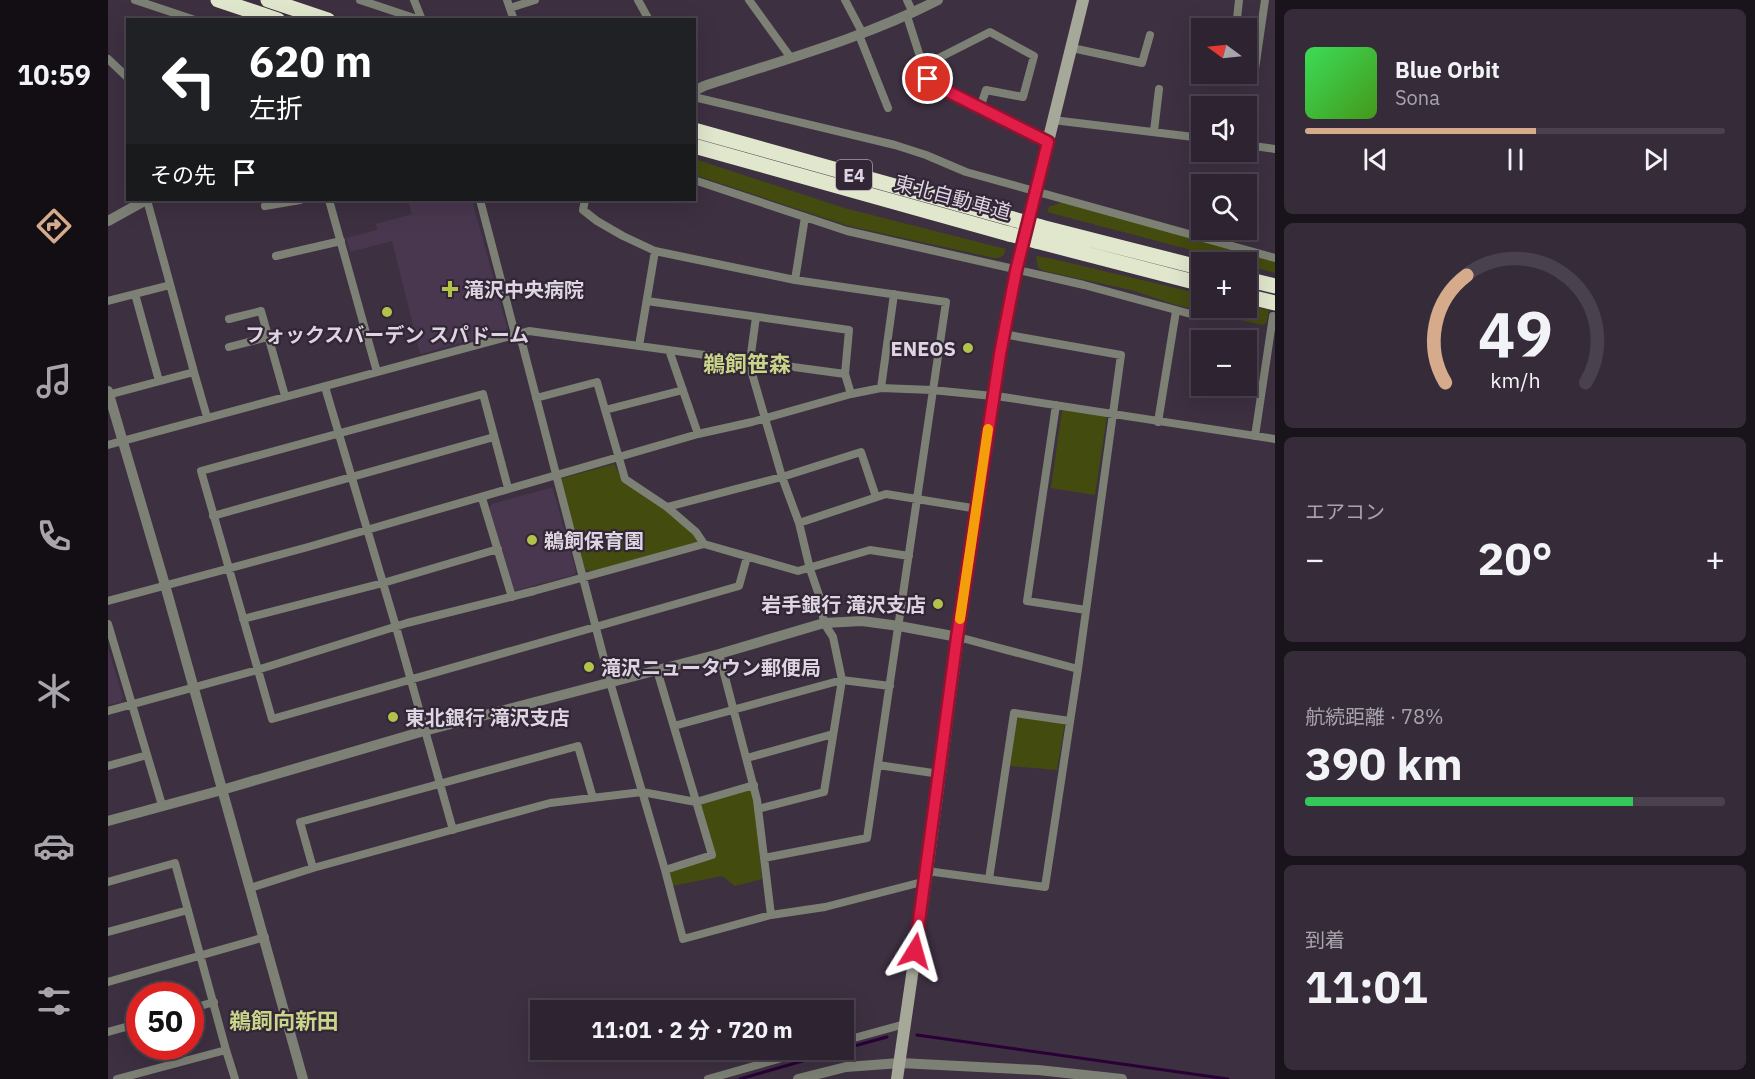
<!DOCTYPE html>
<html lang="ja">
<head>
<meta charset="utf-8">
<style>
  :root { --surface:#2e2431; --page:#362c39; --text:#f1f3f6; --muted:#a7a4ab; --line:#49414d; --accent:#d6ab8b }
  body { margin:0; font-family:"IBM Plex Sans","Noto Sans JP",sans-serif; background:var(--page); color:var(--text); height:100vh; display:flex; flex-direction:column; font-size:22px; white-space:nowrap }
  * { box-sizing:border-box; margin:0 }
  p { font-size:20px; color:var(--muted) }
  .icon { flex:none; width:33px; height:33px; fill:none; stroke:currentColor; stroke-width:2; stroke-linecap:round; stroke-linejoin:round }
  .map { position:relative; flex:1; overflow:hidden }
  .drawer { display:flex; flex-direction:column; gap:9px; padding:9px; background:#19141b; width:480px }
  .drawer>* { flex:none }
  .hud { position:absolute; left:18px; top:18px; width:570px; height:183px; border-radius:0px; box-shadow:0 6px 24px #0002,0 0 0 2px var(--line); background:#202124; color:#fff; overflow:hidden }
  .needle { width:39px; rotate:285deg }
  .controls { position:absolute; left:1083px; top:18px; display:grid; gap:12px }
  .controls a { display:grid; place-items:center; width:66px; height:66px; border-radius:0px; background:var(--surface); box-shadow:0 6px 24px #0002,0 0 0 2px var(--line); font-size:30px }
  .speed { position:absolute; left:18px; top:982px; display:flex; gap:12px; font-size:30px; font-weight:700; text-align:center }
  .speed>* { display:grid; place-content:center; width:78px; height:78px; border-radius:50%; background:var(--surface); box-shadow:0 6px 24px #0002,0 0 0 2px var(--line); line-height:1 }
  .speed .limit { border:9px solid #d22; background:#fff; color:#111 }
  .pin { position:absolute; display:grid; place-items:center; width:51px; height:51px; color:#fff; margin:-26px; border:3px solid #fff; border-radius:50%; box-shadow:0 2px 6px #0007 }
  .me { position:absolute; width:66px; margin:-33px; rotate:8deg; stroke-linejoin:round; filter:drop-shadow(0 0 4px #0008) }
  .turn { display:flex; align-items:center; gap:21px; height:126px; padding:0 24px; font-size:27px }
  .turn .icon { width:78px; height:78px; stroke-width:2.5 }
  .turn b { display:block; font-size:42px; line-height:51px }
  .then { display:flex; align-items:center; height:57px; padding:0 24px; background:#0003; gap:12px; font-size:22px }
  .big { font-size:45px; font-weight:700; line-height:1.1 }
  .drawer .widget { flex:1; display:flex; flex-direction:column; justify-content:center; gap:9px; min-width:0; padding:0 21px; border-radius:9px; background:var(--page) }
  .drawer .dial { align-items:center; gap:0 }
  .dial svg { height:156px; overflow:visible; fill:none; stroke:var(--line); stroke-width:7; stroke-linecap:round; text-anchor:middle }
  .dial text { fill:var(--text); stroke:none }
  .song { display:flex; align-items:center; gap:18px }
  .cover { width:72px; height:72px; border-radius:9px; background:linear-gradient(135deg,hsl(130 70% 55%),hsl(100 70% 35%)) }
  .played { height:6px; border-radius:3px; background:linear-gradient(90deg,var(--accent) 55%,var(--line) 55%) }
  .keys { display:flex; justify-content:space-around; direction:ltr }
  .heat { display:flex; justify-content:space-between; align-items:center; font-size:33px; direction:ltr }
  .charge { height:9px; border-radius:4px; background:linear-gradient(90deg,#34c759 78%,var(--line) 0) }
  .trip { position:absolute; left:422px; top:1000px; width:324px; height:60px; border-radius:0px; background:var(--surface); box-shadow:0 6px 24px #0002,0 0 0 2px var(--line); font-weight:700; line-height:60px; text-align:center }
  main { display:flex; flex:1; min-height:0 }
  .menu { display:flex; flex-direction:column; width:108px; justify-content:space-around; align-items:center; background:#120e14; color:var(--muted) }
  .menu .icon { width:42px; height:42px }
  .menu .selected { color:var(--accent) }
  .menu b { font-size:27px; color:var(--text) }
  .map>svg:first-child { display:block }
</style>
</head>
<body>
<main>
<nav class="menu">
<b>10:59</b>
<svg class="icon selected" aria-label="directions" viewBox="0 0 24 24"><path d="M12 3l9 9-9 9-9-9zM9 14v-3h6M13 9l2 2-2 2"/></svg>
<svg class="icon" aria-label="music" viewBox="0 0 24 24"><path d="M9 18V5l10-2v13"/><circle cx="6" cy="18" r="3"/><circle cx="16" cy="16" r="3"/></svg>
<svg class="icon" aria-label="phone" viewBox="0 0 24 24"><path d="M5 4h4l2 5-3 2q2 4 5 5l2-3 5 2v4C11 20 4 13 5 4z"/></svg>
<svg class="icon" aria-label="climate" viewBox="0 0 24 24"><path d="M12 3v18M4 7l16 10M4 17L20 7"/></svg>
<svg class="icon" aria-label="car" viewBox="0 0 24 24"><path d="M5 17H2v-5l4-1 3-4h7l3 4 3 1v5h-3M9 17h6M6 11h13"/><circle cx="7" cy="17" r="2"/><circle cx="17" cy="17" r="2"/></svg>
<svg class="icon" aria-label="filters" viewBox="0 0 24 24"><path d="M4 7h16M4 17h16"/><circle cx="9" cy="7" r="2"/><circle cx="15" cy="17" r="2"/></svg>
</nav>
<div class="map">
<svg width="1167" height="1079" viewBox="0 0 1167 1079">
  <rect width="100%" height="100%" fill="#3d3041"/>
  <path fill="#48374e" d="M300,200h64l35,127 -2,4 -85,23 -28,-113 -42,11 -4,-14 31,-8 -1,-6 36,-10z
    M442,488l3,1 23,82 -2,4 -61,16 -25,-81 4,-6z
    M0,648l15,49 -2,5 -13,3z"/>
  <path fill="#444b0e" d="M587,159l149,49 162,41c-2,8 -5,9 -12,9l-145,-32 -154,-51z
    M954,202l213,59v12l-28,-8 -1,-3h-9l-190,-50 2,-5z
    M928,256l13,2 152,36 1,14h44l1,-3 22,5 -3,13 -4,2 -86,-20 -45,-15 -87,-19 -6,-3z
    M954,410l45,6 -12,79 -44,-7z
    M506,464l8,16 42,29 29,25 5,8 -105,29 -9,-1 -24,-91z
    M913,716l44,7 -8,47 -47,-4 6,-46z
    M645,788l9,91 -27,7 -13,-10 -50,10 -4,-15 46,-15 -15,-52z"/>
  <g fill="none" stroke-linecap="round" stroke-linejoin="round">
    <path stroke="#2a0037" stroke-width="3" d="M809,1035l311,44
      M735,1049l44,-12
      M632,1079l101,-29"/>
    <path stroke="#7d8075" stroke-width="8" d="M27,0l60,20
      M252,0l60,20
      M306,0l8,20
      M399,0l7,20
      M530,0l11,20
      M641,0l42,58
      M737,0l18,34
      M799,0l6,13
      M402,8l25,-8
      M799,16l16,50 5,13 9,7 111,56
      M1128,28l3,-28
      M751,35l29,73
      M964,48l70,15 8,-28
      M0,59l20,19
      M815,66l67,-34 44,24 -11,41 -37,-7 -6,18
      M1122,74l24,2 11,-76
      M586,97l201,48 31,10 40,17 309,86
      M945,120l149,18
      M1046,131l5,-42
      M1138,145l29,4
      M586,180l153,51 237,54 114,31
      M221,200l48,172
      M372,200l35,134 7,9 88,339 55,188 18,69 88,-24 54,-8 101,-26
      M477,200l-2,10 14,11 26,15 32,15 140,29 151,22 -79,536 -103,20
      M157,206l35,-6
      M168,256l65,-15
      M687,280l10,-63
      M27,294l24,87
      M0,301l62,-16
      M539,301l202,29 -4,44
      M648,317l-6,44 1,9 31,107 17,46 11,46 10,29 4,25 9,14 9,43 -18,112 -66,17
      M121,319l32,-8 24,85
      M531,346l16,-95
      M121,347l39,-10
      M561,350l29,84
      M86,372l13,45
      M217,387l71,240 57,203
      M773,388l13,-94
      M0,395l86,-23 -47,-172
      M428,398l61,-16 28,97 42,28 29,25 8,12
      M948,405l-29,196 59,9
      M497,410l78,-20
      M1050,422l18,-111
      M1147,436l18,-120
      M0,445l421,-114 316,43 6,20
      M400,488l-25,-94 -282,77 71,248 467,-133 8,-29
      M374,498l30,99
      M559,507l115,-30 79,-25 15,45
      M105,516l281,-79
      M691,523l87,-29 92,15
      M0,601l200,-54 390,-113 54,-12 99,-28 30,-6 51,2 71,7 272,42
      M135,619l140,-36 115,-34
      M0,624l54,181
      M850,637l120,32
      M611,654l38,146 14,115
      M549,670l55,185 -47,15
      M0,711l149,-41 150,-47 127,-32 170,-47 94,27 72,-21 39,6
      M566,726l168,-46 48,6
      M639,758l86,-24
      M770,765l62,9
      M0,766l39,-11
      M205,868l-13,-46 278,-76 15,52
      M819,871l118,16 33,-218 43,-314 -118,-21
      M881,879l25,-166 56,8
      M0,882l67,-19 51,187 -109,29
      M142,888l63,-20 237,-65 92,-11 54,10 58,-17
      M0,932l80,-22
      M0,982l157,-45
      M82,1009l24,-7
      M0,1032l32,-9
      M735,1041l62,-17
      M118,1050l9,29
      M600,1079l102,-29"/>
    <path stroke="#7d8075" stroke-width="10" d="M586,91l10,-5c79,-26 160,-48 234,-86
      M0,221l38,-21
      M0,391l57,194 138,494
      M0,821l114,-31 202,-59 295,-77 105,-31 38,-2 37,5 59,11
      M690,1079l48,-12 54,-4 138,7 84,9"/>
    <path stroke="#a6a999" stroke-width="12" d="M789,1079l30,-208 31,-234 45,-303 13,-63 67,-271"/>
    <path stroke="#e1e7cd" stroke-width="15" d="M110,0l60,20
      M160,0l60,20
      M586,130l319,89
      M586,146l315,88
      M933,227l161,41
      M928,241l166,43
      M1138,279l29,7
      M1138,296l29,7"/>
    <path stroke="#e1e7cd" stroke-width="15" d="M905,219l28,8
      M901,234l27,7"/>
  </g>
  <g fill="none" stroke-linecap="round" stroke-linejoin="round">
    <defs>
      <path id="route" d="M807,951l42,-314 43,-283 16,-83 32,-129 -111,-56 -9,-7"/>
    </defs>
    <use href="#route" stroke="#92132f" stroke-width="15"/>
    <use href="#route" stroke="#e11d48" stroke-width="10"/>
    <path stroke="#f59e0b" stroke-width="10" d="M852,619l28,-190"/>
  </g>
  <g fill="#b2c24b" stroke="#322637" stroke-width="2">
    <path d="M339 280h6v6h6v6h-6v6h-6v-6h-6v-6h6z"/>
    <circle cx="279" cy="312" r="6"/>
    <circle cx="860" cy="348" r="6"/>
    <circle cx="424" cy="540" r="6"/>
    <circle cx="830" cy="604" r="6"/>
    <circle cx="481" cy="667" r="6"/>
    <circle cx="285" cy="717" r="6"/>
  </g>
  <g text-anchor="middle" dominant-baseline="central" stroke-width="4.5" stroke-linejoin="round" paint-order="stroke">
    <rect fill="#322637" stroke="#aaa0ad" stroke-width="1.5" x="728" y="160" width="36" height="30" rx="4.5"/>
    <g font-size="18" font-weight="bold" fill="#ddd5e0">
      <text x="746" y="175">E4</text>
    </g>
    <g font-size="20" fill="#ddd5e0" stroke="#322637">
      <text transform="translate(845 197) rotate(15)">東北自動車道</text>
    </g>
    <g font-size="20" font-weight="bold" fill="#ddd5e0" stroke="#322637" text-anchor="start">
      <text x="356" y="289">滝沢中央病院</text>
      <text x="279" y="334" text-anchor="middle">フォックスバーデン スパドーム</text>
      <text x="848" y="348" text-anchor="end">ENEOS</text>
      <text x="436" y="540">鵜飼保育園</text>
      <text x="818" y="604" text-anchor="end">岩手銀行 滝沢支店</text>
      <text x="493" y="667">滝沢ニュータウン郵便局</text>
      <text x="297" y="717">東北銀行 滝沢支店</text>
    </g>
    <g font-size="22" font-weight="bold" fill="#c9d589" stroke="#322637">
      <text x="639" y="363">鵜飼笹森</text>
      <text x="176" y="1020">鵜飼向新田</text>
    </g>
  </g>
</svg>
<div class="controls">
<a><svg class="needle" viewBox="-14 -14 28 28"><path d="M0-13l5 13h-10z" fill="#e53935"/><path d="M0 13l5-13h-10z" fill="#a7a4ab"/></svg></a>
<a><svg class="icon" aria-label="sound" viewBox="0 0 24 24"><path d="M4 9h4l5-4v14l-5-4H4zM17 9q2 3 0 6"/></svg></a>
<a><svg class="icon" aria-label="search" viewBox="0 0 24 24"><circle cx="10" cy="10" r="6"/><path d="M15 15l6 6"/></svg></a>
<a>+</a>
<a>−</a>
</div>
<div class="speed"><div class="limit">50</div></div>
<div class="pin" style="left:820px;top:79px;background:#d93025"><svg class="icon" aria-label="arrive" viewBox="0 0 24 24"><path d="M6 21V4h12l-3 4 3 4H6"/></svg></div>
<svg class="me" style="left:807px;top:951px" viewBox="-20 -20 40 40"><path d="M0-17L14 15 0 8-14 15z" fill="#e11d48" stroke="#fff" stroke-width="4"/></svg>
<div class="trip">11:01 · 2 分 · 720 m</div>
<div class="hud">
<div class="turn"><svg class="icon" aria-label="left" viewBox="0 0 24 24"><path d="M17 20v-9H6M10 6l-5 5 5 5"/></svg><div><b>620 m</b>左折</div></div>
<div class="then">その先<svg class="icon" aria-label="arrive" viewBox="0 0 24 24"><path d="M6 21V4h12l-3 4 3 4H6"/></svg></div>
</div>
</div>
<section class="drawer">
<div class="widget">
<div class="song"><i class="cover"></i><div><b>Blue Orbit</b><p>Sona</p></div></div>
<div class="played"></div>
<div class="keys"><svg class="icon" aria-label="previous" viewBox="0 0 24 24"><path d="M18 5L8 12l10 7zM5 5v14"/></svg><svg class="icon" aria-label="pause" viewBox="0 0 24 24"><path d="M8 5v14M16 5v14"/></svg><svg class="icon" aria-label="next" viewBox="0 0 24 24"><path d="M6 5l10 7-10 7zM19 5v14"/></svg></div>
</div>
<div class="widget dial"><svg viewBox="0 0 100 80">
<path d="M14 69A42 42 0 1 1 86 69"/>
<path d="M14 69A42 42 0 0 1 25 14" stroke="#d6ab8b"/>
<text x="50" y="56" font-size="32" font-weight="700">49</text>
<text x="50" y="72" font-size="11">km/h</text>
</svg></div>
<div class="widget"><p>エアコン</p>
<div class="heat"><a>−</a><b class="big">20°</b><a>+</a></div>
</div>
<div class="widget"><p>航続距離 · 78%</p><b class="big">390 km</b><div class="charge"></div></div>
<div class="widget"><p>到着</p><b class="big">11:01</b></div>
</section>
</main>
</body>
</html>
